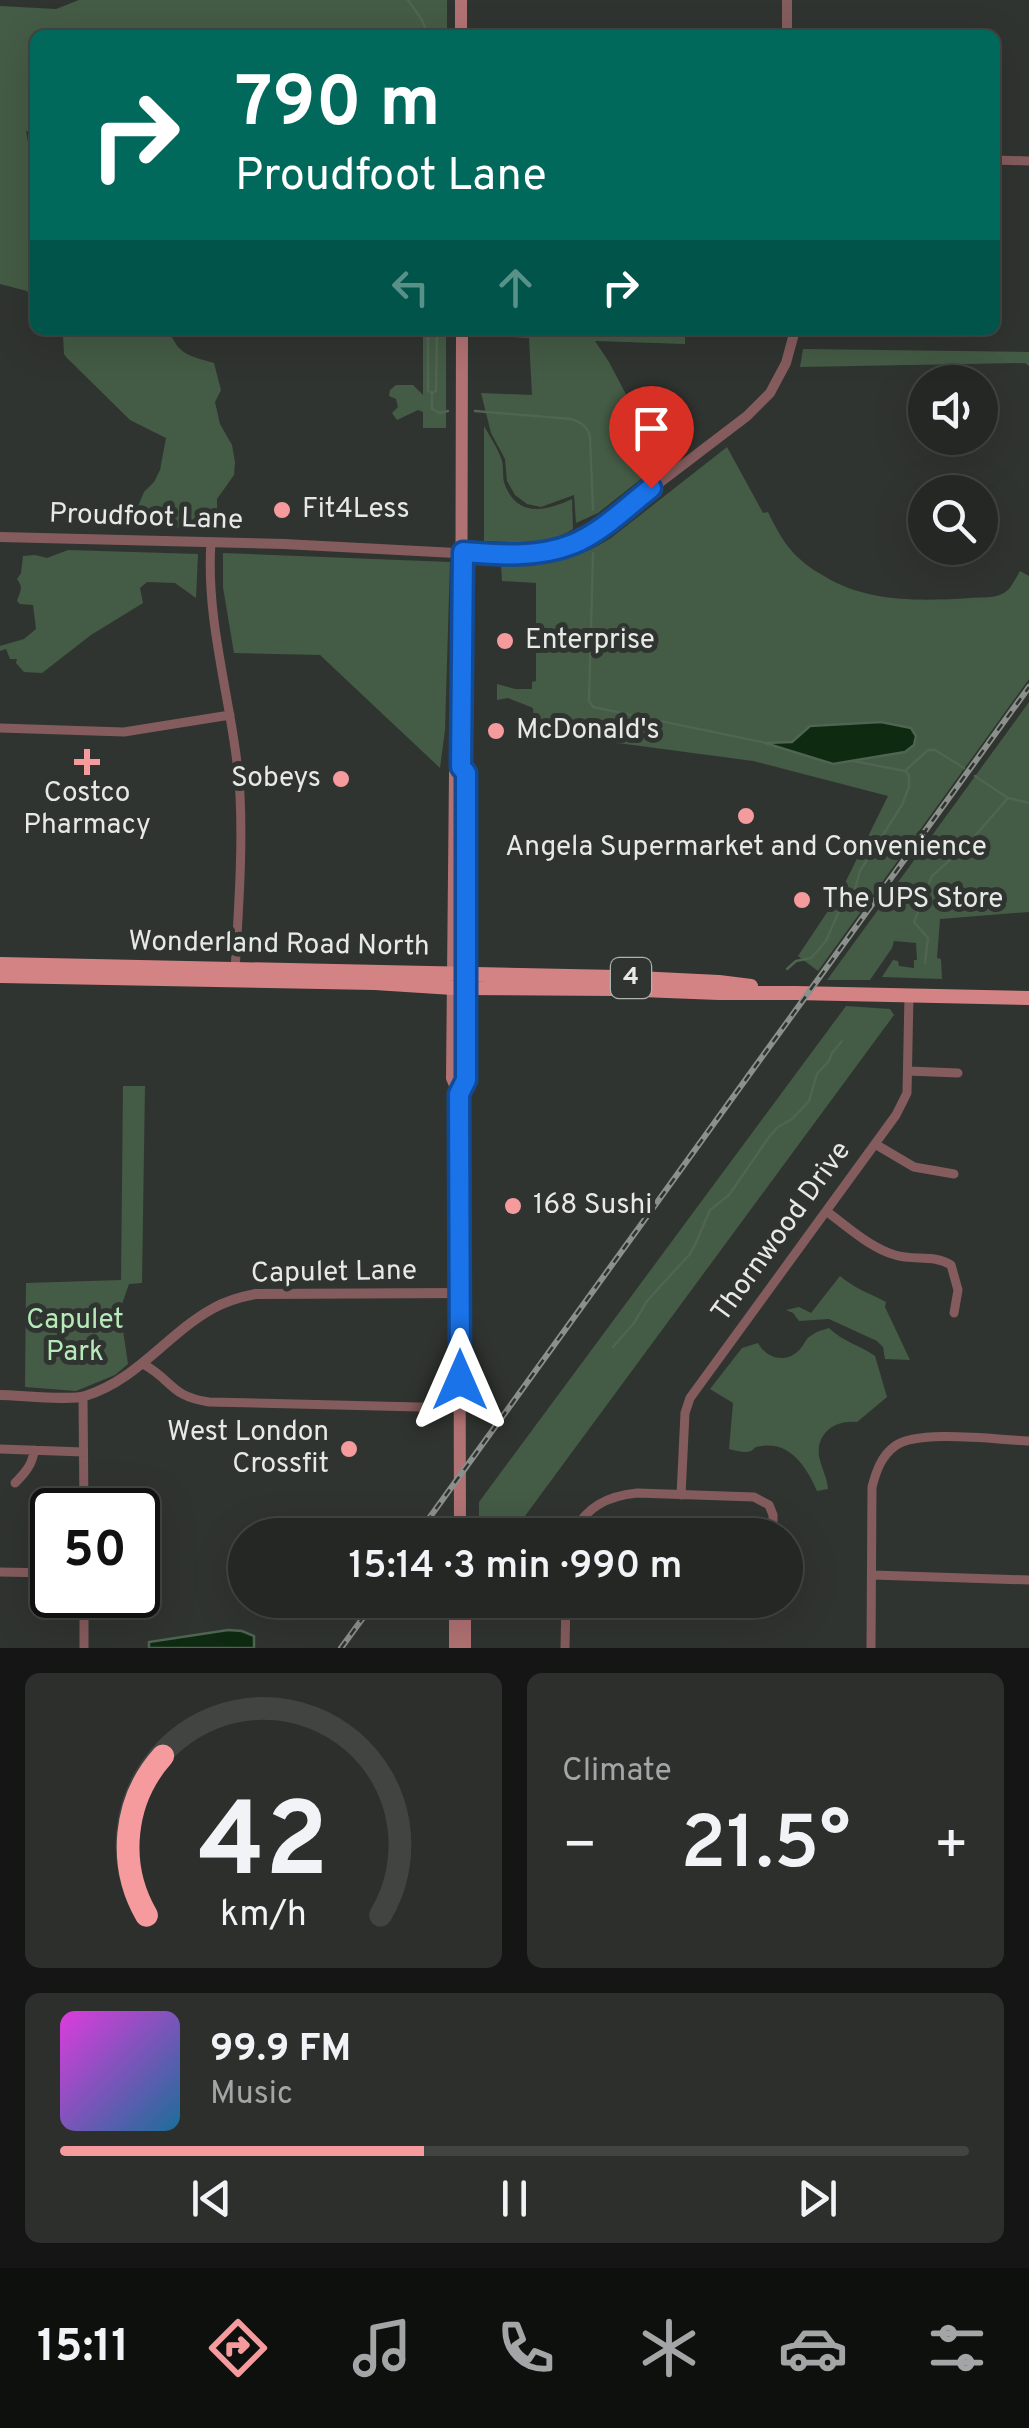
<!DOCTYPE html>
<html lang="en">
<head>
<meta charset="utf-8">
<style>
  :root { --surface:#242724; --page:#2c2f2c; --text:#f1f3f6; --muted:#a3a5a6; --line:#414441; --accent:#f59b9d }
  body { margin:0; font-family:Overpass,sans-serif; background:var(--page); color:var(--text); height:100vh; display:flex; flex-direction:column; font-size:38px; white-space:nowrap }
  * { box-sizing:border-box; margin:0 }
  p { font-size:32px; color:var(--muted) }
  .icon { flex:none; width:55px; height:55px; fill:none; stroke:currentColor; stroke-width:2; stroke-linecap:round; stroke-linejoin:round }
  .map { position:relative; height:1648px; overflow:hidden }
  .side { display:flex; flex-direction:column; gap:25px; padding:25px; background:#141514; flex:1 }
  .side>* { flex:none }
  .top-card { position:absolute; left:30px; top:30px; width:970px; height:305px; border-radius:15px; box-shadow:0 10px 40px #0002,0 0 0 2px var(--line); background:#00695c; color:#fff; overflow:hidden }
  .tools { position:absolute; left:908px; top:365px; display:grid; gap:20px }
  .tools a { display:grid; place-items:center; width:90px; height:90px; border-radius:50%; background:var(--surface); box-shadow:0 10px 40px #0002,0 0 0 2px var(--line); font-size:50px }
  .speed { position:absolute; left:30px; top:1488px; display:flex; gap:20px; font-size:50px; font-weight:700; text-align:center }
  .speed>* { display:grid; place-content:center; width:130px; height:130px; border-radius:50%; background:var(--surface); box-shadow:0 10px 40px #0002,0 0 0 2px var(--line); line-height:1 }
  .speed .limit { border:5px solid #111; border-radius:15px; background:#fff; color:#111 }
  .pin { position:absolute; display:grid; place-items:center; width:85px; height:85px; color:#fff; margin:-102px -42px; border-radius:50% 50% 50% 0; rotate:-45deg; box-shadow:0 0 10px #0007 }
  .pin .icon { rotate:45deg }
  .me { position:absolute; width:110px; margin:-55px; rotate:0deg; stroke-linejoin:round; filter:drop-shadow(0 0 8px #0008) }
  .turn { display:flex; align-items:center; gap:35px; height:210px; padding:0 40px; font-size:45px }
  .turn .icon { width:130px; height:130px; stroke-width:2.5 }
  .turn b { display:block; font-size:70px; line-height:85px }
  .lanes { display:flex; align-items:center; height:95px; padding:0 40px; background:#0003; justify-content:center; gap:50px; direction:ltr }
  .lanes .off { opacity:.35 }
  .big { font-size:75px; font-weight:600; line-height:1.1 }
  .side .widget { flex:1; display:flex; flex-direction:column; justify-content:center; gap:15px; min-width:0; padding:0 35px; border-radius:15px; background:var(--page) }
  .side .dial { align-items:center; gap:0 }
  .dial svg { height:260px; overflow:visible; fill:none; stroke:var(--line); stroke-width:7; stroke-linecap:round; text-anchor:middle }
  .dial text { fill:var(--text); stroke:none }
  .song { display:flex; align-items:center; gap:30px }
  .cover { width:120px; height:120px; border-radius:15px; background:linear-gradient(135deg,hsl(300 70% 55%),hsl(200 70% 35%)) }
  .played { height:10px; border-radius:5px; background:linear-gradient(90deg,var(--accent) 40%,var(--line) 40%) }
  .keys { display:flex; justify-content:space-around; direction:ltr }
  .heat { display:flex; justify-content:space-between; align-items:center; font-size:55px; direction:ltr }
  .side .tiles { flex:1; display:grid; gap:25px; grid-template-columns:1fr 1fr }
  .widget:last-child { grid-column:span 2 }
  .trip { position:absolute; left:228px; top:1518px; width:575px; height:100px; border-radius:50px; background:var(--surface); box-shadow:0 10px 40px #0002,0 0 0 2px var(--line); font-weight:600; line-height:100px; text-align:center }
  .menu { display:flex; height:160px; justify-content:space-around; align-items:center; background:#0e100e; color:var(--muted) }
  .menu .icon { width:70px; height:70px }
  .menu .selected { color:var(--accent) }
  .menu b { font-size:45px; color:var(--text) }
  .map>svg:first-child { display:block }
</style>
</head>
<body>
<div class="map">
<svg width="1029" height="1648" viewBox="0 0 1029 1648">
  <rect width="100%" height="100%" fill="#303430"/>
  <path fill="#445b45" d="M79,0h368v35h-412v38l-6,14 6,-6v51l-9,-1 2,11 7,6v159l-8,-16 -27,-7v-278l56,3z
    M58,330h108c4,4 7,9 10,14 7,12 25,15 38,19l7,27 -6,12 5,22 12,21 3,17 -1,13 -17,24v11l-5,6 -10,2 -10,9 -32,1 -29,-5 13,-31 10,-10 6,-12 6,-32 -36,-18 -63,-62 -3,-4 -1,-20z
    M423,330h23v98h-23v-16l-5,-2 -21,10 -5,-7 6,-6 -2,-8 -7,-3 1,-6 6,-5h17l10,10z
    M477,330h208v14l-90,-3 14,21 31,59 15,47 -57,45 -22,10 -2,-28 -33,12 -14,-3 -12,-9 -8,-14 -2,-22 -14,-26 -10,-40 51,2 -3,-57 -52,-3z
    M803,349l226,3v14l-4,-3 -225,4z
    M484,426c6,11 15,24 18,35 2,8 0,17 3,24 13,33 41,26 67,14l1,30c-25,17 -60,13 -89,12z
    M727,447l36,66 5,-1c15,31 26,47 56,64 43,27 98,25 146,22 12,-1 28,1 38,-8 4,-4 9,-14 12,-19l9,5v103l-211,292 -20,-15 42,-63 48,-97 -135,-35 -218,-29 -2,-24 -25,-10 -11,2v-16l18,5h17v-7l4,-1v-98l-34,-2 -1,-16c45,1 71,-3 110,-27z
    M68,550l130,4 -2,44 -21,-15 -28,-1 -7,6 3,15 -52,32 -49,38 -18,-1 -8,-9 1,-4h-7l-4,-10 -6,2v-5l24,-7 12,-10 -3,-24 -13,-1 -3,-3c3,-10 7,-13 0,-22l4,-6 2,-17 12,-1 12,3z
    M223,553l227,9 -5,168 -5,38 -120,-113 -86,-2 -11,-66z
    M1029,702v210l-89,7 -3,39 4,1 1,20 -60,-2 11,-17 5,1 1,5 15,2v-8h3l-1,-17 -22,-2 -2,7 -22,32h-43z
    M846,1006l44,3 4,6 -383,520h-32v-33z
    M123,1086h22l-3,197 -13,1 -9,26 8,54 -13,11 -39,16 -51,-4 1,-104 95,-3z
    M840,1276c14,12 29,17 46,26l-1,5 25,53 -25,-1 -2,-12 -6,-6 -48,-22 -30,2 -6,-8 -7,-3 13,-3 12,6z
    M829,1328c14,14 31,17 46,28l12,41 -30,25c-26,-3 -45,16 -36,42 3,9 6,15 7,25l-11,2c-10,-23 -26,-49 -55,-45 -12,1 -5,5 -16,6 -6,0 -12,-2 -17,-3l4,-46 -23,-14 32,-41 16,-5c9,17 30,21 43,5 4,-5 5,-10 11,-13 5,-4 11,-5 17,-7z"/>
  <path fill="#0e2b11" stroke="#4f6451" stroke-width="2.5" d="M881,722l30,6 5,8 -2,9 -9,7 -72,12 -68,-21 27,-1 18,-16z
    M228,1630l14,1 12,5v12h-105v-6z"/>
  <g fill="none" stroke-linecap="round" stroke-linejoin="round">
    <path stroke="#4f6451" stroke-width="2.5" d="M408,0l14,20 6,15
      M428,330v61l3,1
      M437,330l-1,61 -4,2v16l8,4 8,-2
      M475,411l96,8c10,3 17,8 19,18l3,73
      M593,553l-4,148 4,6 173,36
      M853,761l52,10
      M906,770l22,-20h7l29,18
      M975,776l33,22 21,5
      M925,963l3,-25 -14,-16 18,-46 36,-32 40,-46
      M787,969l9,-8 15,-3 15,-17 14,-32 14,-16 6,-22 42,-66 7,-18v-12l-3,-3
      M613,1347l21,-24 13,-22 42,-46 6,-10 15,-35 19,-15 40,-58 9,-10 14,-8 17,-18 8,-27 12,-13 3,-8 10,-12"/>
    <path stroke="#855c5d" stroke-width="9" d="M995,160l34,1
      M211,542c-6,85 24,168 29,253 3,59 -2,118 -5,177
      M0,728l124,4 106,-17
      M908,1071l50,2
      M875,1144l39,23 40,7
      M826,1211c21,15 44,37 69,44 19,6 39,-1 56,10l7,25 -4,23
      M143,1364c30,16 26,32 66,38l251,6
      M83,1398l1,112
      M0,1449l83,3
      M15,1483c10,-10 18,-19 19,-33
      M681,1495l4,-82 5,-15 206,-283 11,-22 2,-98
      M572,1535c14,-28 35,-39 65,-42l117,4 15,8 4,10v20
      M0,1572l52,1
      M873,1575l156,5
      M84,1648v-53
      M565,1648l1,-48
      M871,1648l1,-161c4,-15 9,-31 23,-41 23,-17 104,-6 134,-5"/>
    <path stroke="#855c5d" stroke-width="10" d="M787,35v-35
      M0,537l284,7 210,11 44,-1 36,-11 34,-21 139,-106 23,-23 16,-30 9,-33
      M0,1395c19,0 70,6 85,1 51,-15 82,-62 127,-87 14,-8 28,-12 44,-15l203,-1"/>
    <path stroke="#b17273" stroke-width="12" d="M461,0v35
      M459,1094l7,-14v-307l-5,-6 1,-437
      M460,1535l-1,-441 -7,-16 3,-305 6,-6
      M455,1600v48
      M465,1648v-48"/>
    <path stroke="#d48385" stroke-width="14" d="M0,964l617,13 102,5 32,4
      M0,976l375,7 78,5 163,1 103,4h77l233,5"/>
    <defs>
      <path id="rail" d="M417,1535l612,-848
        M341,1648l35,-48"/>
    </defs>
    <use href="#rail" stroke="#8c908c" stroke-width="6"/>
    <use href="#rail" stroke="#303430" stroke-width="2.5" stroke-dasharray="8" stroke-linecap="butt"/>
  </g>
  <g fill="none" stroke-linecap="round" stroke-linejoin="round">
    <defs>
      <path id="route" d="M460,1380l-1,-286 7,-14v-307l-5,-6 2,-215c36,3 75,6 110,-8 29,-12 54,-37 78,-56"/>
    </defs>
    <use href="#route" stroke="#114b97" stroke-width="25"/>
    <use href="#route" stroke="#1a73e8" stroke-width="18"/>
  </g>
  <g fill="#f59b9d" stroke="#303430" stroke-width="4">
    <circle cx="282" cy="510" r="10"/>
    <circle cx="505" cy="641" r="10"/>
    <circle cx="496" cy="731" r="10"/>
    <path d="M82 747h10v10h10v10h-10v10h-10v-10h-10v-10h10z"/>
    <circle cx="341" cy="779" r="10"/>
    <circle cx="746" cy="816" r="10"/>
    <circle cx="802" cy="900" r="10"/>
    <circle cx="513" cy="1206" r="10"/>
    <circle cx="349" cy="1449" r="10"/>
  </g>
  <g text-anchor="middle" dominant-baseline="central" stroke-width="10" stroke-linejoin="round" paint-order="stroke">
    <rect fill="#303430" stroke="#afb3af" stroke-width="2.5" x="611" y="958" width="40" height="40" rx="8"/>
    <g font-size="25" font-weight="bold" fill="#e6e9e6">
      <text x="631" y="978">4</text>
    </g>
    <g font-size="28" fill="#e6e9e6" stroke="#303430" text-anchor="start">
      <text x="302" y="510">Fit4Less</text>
      <text x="525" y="641">Enterprise</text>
      <text x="516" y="731">McDonald's</text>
      <text x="321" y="779" text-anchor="end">Sobeys</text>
      <text x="87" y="794" text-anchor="middle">Costco<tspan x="87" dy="32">Pharmacy</tspan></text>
      <text x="746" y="848" text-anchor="middle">Angela Supermarket and Convenience</text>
      <text x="822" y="900">The UPS Store</text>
      <text x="533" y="1206">168 Sushi</text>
      <text x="329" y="1433" text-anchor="end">West London<tspan x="329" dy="32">Crossfit</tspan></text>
    </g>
    <g font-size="28" fill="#e6e9e6" stroke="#303430">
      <text transform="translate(146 518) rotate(2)">Proudfoot Lane</text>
      <text transform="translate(279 945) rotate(1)">Wonderland Road North</text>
      <text transform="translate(782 1232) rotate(-54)">Thornwood Drive</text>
      <text transform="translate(334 1273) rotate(-1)">Capulet Lane</text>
    </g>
    <g font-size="28" fill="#b6ebb9" stroke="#303430">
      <text x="75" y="1321">Capulet<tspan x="75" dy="32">Park</tspan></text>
    </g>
  </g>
</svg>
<div class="tools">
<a><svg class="icon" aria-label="sound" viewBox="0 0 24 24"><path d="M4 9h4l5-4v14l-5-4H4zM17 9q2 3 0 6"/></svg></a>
<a><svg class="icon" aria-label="search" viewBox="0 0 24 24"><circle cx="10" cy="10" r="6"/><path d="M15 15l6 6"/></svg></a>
</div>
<div class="speed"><div class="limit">50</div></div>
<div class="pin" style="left:651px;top:488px;background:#d93025"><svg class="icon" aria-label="arrive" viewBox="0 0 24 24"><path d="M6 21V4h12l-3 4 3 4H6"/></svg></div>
<svg class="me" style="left:460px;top:1380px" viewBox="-20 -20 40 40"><path d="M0-17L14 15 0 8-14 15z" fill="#1a73e8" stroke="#fff" stroke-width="4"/></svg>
<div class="trip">15:14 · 3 min · 990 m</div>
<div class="top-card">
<div class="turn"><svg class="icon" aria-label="right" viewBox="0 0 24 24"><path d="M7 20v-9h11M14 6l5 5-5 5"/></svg><div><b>790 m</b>Proudfoot Lane</div></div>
<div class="lanes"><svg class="icon off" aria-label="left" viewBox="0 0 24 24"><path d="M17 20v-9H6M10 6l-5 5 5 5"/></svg><svg class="icon off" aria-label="ahead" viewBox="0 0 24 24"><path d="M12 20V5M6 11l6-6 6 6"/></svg><svg class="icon" aria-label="right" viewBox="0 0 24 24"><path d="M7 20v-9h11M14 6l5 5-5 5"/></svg></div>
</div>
</div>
<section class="side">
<div class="tiles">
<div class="widget dial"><svg viewBox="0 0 100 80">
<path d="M14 69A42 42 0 1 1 86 69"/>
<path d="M14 69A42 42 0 0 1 19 20" stroke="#f59b9d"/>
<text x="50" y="56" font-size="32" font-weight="700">42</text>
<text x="50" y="72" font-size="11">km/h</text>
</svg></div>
<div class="widget"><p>Climate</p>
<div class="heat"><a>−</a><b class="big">21.5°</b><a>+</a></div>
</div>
<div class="widget">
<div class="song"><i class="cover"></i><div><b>99.9 FM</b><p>Music</p></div></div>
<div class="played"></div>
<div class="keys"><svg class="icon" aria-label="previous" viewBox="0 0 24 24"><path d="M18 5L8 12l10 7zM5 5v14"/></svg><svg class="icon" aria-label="pause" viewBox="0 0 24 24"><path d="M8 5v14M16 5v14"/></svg><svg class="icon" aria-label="next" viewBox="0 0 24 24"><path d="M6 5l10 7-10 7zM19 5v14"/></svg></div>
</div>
</div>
</section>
<nav class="menu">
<b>15:11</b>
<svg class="icon selected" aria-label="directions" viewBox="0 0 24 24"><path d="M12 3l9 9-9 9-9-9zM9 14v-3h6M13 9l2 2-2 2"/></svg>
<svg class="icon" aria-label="music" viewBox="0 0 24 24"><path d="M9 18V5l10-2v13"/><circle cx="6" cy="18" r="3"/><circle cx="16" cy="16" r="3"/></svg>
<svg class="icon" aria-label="phone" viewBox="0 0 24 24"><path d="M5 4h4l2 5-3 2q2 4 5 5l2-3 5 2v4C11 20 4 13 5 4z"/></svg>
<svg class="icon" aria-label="climate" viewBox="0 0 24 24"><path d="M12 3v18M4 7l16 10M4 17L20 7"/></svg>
<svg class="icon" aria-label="car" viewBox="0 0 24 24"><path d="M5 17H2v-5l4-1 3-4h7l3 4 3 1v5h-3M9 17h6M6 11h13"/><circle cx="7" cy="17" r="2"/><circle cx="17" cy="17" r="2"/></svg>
<svg class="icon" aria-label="filters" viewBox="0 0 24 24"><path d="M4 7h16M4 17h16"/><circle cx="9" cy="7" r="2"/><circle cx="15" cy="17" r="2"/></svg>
</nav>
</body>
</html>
